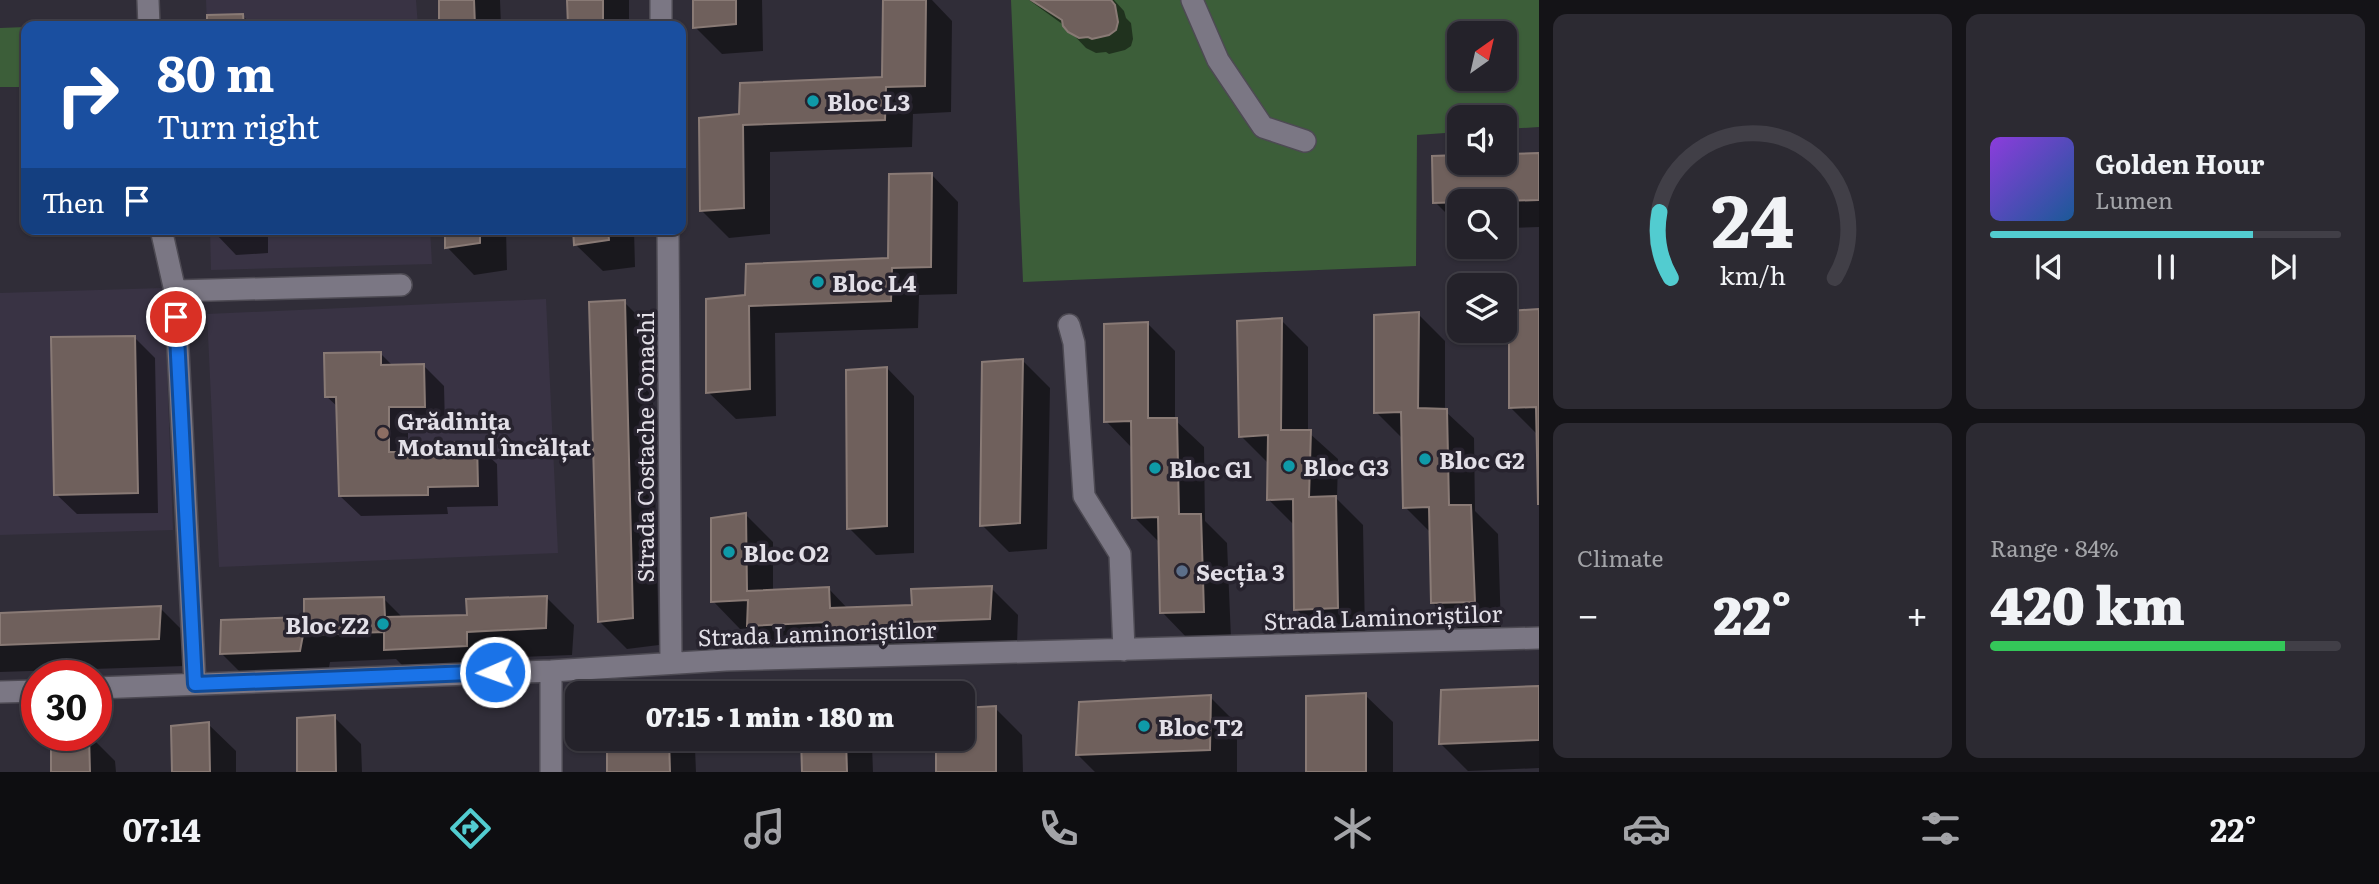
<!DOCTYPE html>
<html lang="en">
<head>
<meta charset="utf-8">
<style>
  :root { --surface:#24222a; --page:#2c2a32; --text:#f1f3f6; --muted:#a3a4a8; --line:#413f47; --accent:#52ccd0 }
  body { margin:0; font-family:Literata,serif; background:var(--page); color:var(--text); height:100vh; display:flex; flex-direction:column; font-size:26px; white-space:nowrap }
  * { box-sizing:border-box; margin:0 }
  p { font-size:23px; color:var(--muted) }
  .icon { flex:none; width:38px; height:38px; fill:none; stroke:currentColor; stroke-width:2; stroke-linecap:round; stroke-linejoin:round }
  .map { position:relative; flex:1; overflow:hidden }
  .details { display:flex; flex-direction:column; gap:14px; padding:14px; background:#141317; width:840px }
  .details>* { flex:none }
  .top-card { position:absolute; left:21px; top:21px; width:665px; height:214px; border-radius:14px; box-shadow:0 2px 5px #0004,0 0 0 2px var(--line); background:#1a4fa0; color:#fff; overflow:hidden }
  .needle { width:46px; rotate:34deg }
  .tools { position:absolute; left:1447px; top:21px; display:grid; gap:14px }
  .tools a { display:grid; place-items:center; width:70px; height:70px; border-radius:14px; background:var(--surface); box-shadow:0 2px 5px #0004,0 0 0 2px var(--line); font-size:35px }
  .speed { position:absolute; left:21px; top:660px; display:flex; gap:14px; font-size:35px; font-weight:700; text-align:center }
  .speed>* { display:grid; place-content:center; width:91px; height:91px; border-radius:50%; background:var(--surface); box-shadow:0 2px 5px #0004,0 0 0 2px var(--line); line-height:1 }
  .speed .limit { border:10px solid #d22; background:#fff; color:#111 }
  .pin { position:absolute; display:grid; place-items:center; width:60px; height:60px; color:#fff; margin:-30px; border:4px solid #fff; border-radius:50%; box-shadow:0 2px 7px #0007 }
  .me { position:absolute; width:77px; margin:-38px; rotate:268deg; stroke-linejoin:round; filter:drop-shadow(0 0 5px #0008) }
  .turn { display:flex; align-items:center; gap:24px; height:147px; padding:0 21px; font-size:32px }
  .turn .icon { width:91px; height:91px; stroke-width:2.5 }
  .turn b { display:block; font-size:49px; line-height:60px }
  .then { display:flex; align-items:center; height:66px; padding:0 21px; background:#0003; gap:14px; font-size:26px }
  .big { font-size:52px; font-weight:800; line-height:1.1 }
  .details .card { flex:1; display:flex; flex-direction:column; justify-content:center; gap:10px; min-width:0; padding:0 24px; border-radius:14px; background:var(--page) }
  .details .dial { align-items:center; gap:0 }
  .dial svg { height:182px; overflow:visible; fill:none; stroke:var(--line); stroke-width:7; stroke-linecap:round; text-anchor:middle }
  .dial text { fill:var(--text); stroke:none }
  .song { display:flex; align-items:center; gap:21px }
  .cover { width:84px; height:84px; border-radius:10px; background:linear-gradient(135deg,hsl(270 70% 55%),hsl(210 70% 35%)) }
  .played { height:7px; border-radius:4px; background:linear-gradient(90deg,var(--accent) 75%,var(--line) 75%) }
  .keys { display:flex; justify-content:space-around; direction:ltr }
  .heat { display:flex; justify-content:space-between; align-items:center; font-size:38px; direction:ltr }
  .charge { height:10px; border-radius:5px; background:linear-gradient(90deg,#34c759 84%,var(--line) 0) }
  .details .tiles { flex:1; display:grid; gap:14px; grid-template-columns:repeat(2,1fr) }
  .trip { position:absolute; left:565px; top:681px; width:410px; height:70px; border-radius:14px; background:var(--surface); box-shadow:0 2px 5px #0004,0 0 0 2px var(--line); font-weight:800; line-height:70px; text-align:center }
  .tabs { display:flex; height:112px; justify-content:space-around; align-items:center; background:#0e0e11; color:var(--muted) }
  .tabs .icon { width:49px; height:49px }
  .tabs .current { color:var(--accent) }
  .tabs b { font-size:32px; color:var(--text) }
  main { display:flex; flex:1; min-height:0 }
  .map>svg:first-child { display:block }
</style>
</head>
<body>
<main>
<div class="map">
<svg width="1539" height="772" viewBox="0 0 1539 772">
  <rect width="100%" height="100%" fill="#302d38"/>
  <path fill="#393344" d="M206,0h210l2,26h-211z
    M210,229h220l2,35 -221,6z
    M164,288l9,242 -173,5v-242z
    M546,299l12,254 -339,14 -12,-253z"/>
  <path fill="#3c5e39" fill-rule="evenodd" d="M1011,0h528v127l-34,2v-12h-45l-1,15 -42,3 -1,131 -393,16zM1460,33h45v46h-45z
    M26,27v60h-26v-59z"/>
  <path fill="#0007" d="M440,0h60l1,26h-60z
    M569,0h60v26h-60z
    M695,0h67l1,51 -41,3 -27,-27z
    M885,0h47l20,21 -1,91 -38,2 -1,33 -142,5v82l-41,4 -27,-27 39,-95 143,-37z
    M1029,0h85l10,11 2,7 5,5 2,16 -2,7 -6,4 -16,4 -3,-2 -10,1 -10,-5 -21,-22z
    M243,16l10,10h-44l-1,-9z
    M1539,154v73l-34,1v-27h-45v26l-25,-25 25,-39h45v-8z
    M931,174l27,28 -1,92 -38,1 -1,33 -143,5 1,83 -40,3 -28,-27 38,-95 143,-37z
    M215,229h53v24l-32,2 -20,-21z
    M446,229h60l1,41 -33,5 -27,-28z
    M575,229h59l1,38 -32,4 -28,-27z
    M624,302l27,27 8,316 -32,4 -27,-27z
    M1539,310l-1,125 -27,-27z
    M1418,314l27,27v70l29,27 1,73 23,23 3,95 -41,1 -28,-28 -1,-69 -26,-26 -2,-68 -27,-27z
    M1281,320l27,27v85l30,27 -1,40 26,26 2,110 -42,1 -27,-27 -1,-83 -27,-27 1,-35 -28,-28z
    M1147,323l28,28v69l29,27 1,74 22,22 4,96 -42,1 -27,-28 -2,-69 -26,-26 -1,-68 -27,-28z
    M134,337l21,21 3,155 -81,1 -21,-20z
    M380,353l13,13h31l20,20 1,40 -37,1v18l68,-1 21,20 1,42 -51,1 1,7 -87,2 -21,-20 -1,-88 -13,-12z
    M1023,361l27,27 -3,161 -38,3 -27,-27z
    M887,368l27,28v157l-38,2 -27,-27z
    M746,515l27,27v49l56,-2 19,20 65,-2 78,-19 27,27 -1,30 -241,7 -24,-24 -12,1 -27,-28z
    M546,597l28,28 -2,30 -78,3v15l-81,3 -17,-17 -66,3 -3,16 -78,3 -28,-28 84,-34 79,-20 20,20 65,-2z
    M160,608l27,27 -2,31 -185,6v-58z
    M1539,687v81l-71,3 -28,-28z
    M1365,695l28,27v50h-85z
    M1210,697l27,27v48h-142l-17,-17z
    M995,708l27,27 1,37h-86l25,-34z
    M334,717l27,27 1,28h-63z
    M208,724l28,27v21h-63z
    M74,735h15l26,26 1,11h-63z
    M608,738h78l9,10 1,24h-87z
    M803,738h62l7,7 1,27h-69z"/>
  <path fill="#6f605c" stroke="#897a75" stroke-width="2" d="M439,0h35l1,26h-36z
    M567,0h36v26h-35z
    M693,0h43v24l-43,4z
    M883,0h43l-1,86 -39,1 -1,33 -142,5 1,83 -44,3 -1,-93 40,-4 1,-31 142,-6z
    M1031,0h80l4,5 3,17 -2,8 -7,5 -17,4 -4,-2 -9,1 -11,-6 -5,-6 -1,-6z
    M243,14l1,12h-37v-11z
    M1539,153v47l-106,3 -1,-47 28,-1v8h45v-9z
    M932,173l-1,94 -39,1 -1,33 -142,5 1,83 -44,4v-94l39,-4 1,-31 142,-6 1,-84z
    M214,229h35v5l-35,1z
    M445,229h35v14l-35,5z
    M573,229h35l1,11 -35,5z
    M625,300l8,318 -35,4 -9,-320z
    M1539,309v195h-1l-2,-97 -27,1v-97z
    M1419,312l-1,96 29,1 2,96h22l4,97 -44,1 -2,-96 -26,1 -2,-96 -27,1v-98z
    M1282,318l-1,112h30l-2,67 27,-1 2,112 -44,2 -1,-111 -26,1 1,-65 -29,2 -2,-116z
    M1148,322v96h29l2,96h22l3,98 -44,1 -2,-96 -26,1 -1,-97 -27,1v-98z
    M135,336l3,157 -84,2 -3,-158z
    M381,352v13l43,-1 1,43h-36v45h19v-9l69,-1 1,44 -50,1v8l-89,1 -3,-99h-11l-1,-44z
    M1023,359l-3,164 -40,3 2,-164z
    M887,367v159l-40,3 -1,-159z
    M746,513l1,78 82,-4 1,21 82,-3 -1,-16 81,-3 -2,33 -79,3 1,14 -83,4v-18l-82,4 1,-26 -37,2v-84z
    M547,596l-1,32 -79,4v14l-83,4v-18l-81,3 -3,16 -80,3 1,-34 83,-3v-18l80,-2 1,20 82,-2 -1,-16z
    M161,606l-2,33 -159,6v-32z
    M1539,686v54l-100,4 2,-54z
    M1366,693v79h-60v-76z
    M1211,695l-1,55 -134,5 3,-53z
    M996,706v66h-60v-34h26v-30z
    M335,715l1,57h-39v-54z
    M209,722l1,50h-38l-1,-46z
    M51,735h38l1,37h-39z
    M607,738h62l1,34h-63z
    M801,738h45l1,34h-45z"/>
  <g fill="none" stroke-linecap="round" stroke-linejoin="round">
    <defs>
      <path id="minor" d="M148,0l1,26
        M661,0v26
        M1192,0l26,60 45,67 42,14
        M161,229l14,62 20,393
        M668,229l3,434
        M175,291l226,-6
        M1069,325l5,18 10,153 36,58 4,96
        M551,671v101
        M96,688l455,-17 175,-11 813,-22
        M0,692l37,-1"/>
    </defs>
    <use href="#minor" stroke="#4d4a53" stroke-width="24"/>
    <use href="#minor" stroke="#7b7784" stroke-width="21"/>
  </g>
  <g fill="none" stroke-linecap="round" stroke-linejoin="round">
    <defs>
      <path id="route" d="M176,317l19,367 300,-12"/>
    </defs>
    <use href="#route" stroke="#114b97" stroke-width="18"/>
    <use href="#route" stroke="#1a73e8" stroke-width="12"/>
  </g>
  <g fill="#0f9aa8" stroke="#27232e" stroke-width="2.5">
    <circle cx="813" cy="101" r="7"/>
    <circle cx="818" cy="282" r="7"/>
    <circle cx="1425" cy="459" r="7"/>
    <circle cx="1289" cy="466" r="7"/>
    <circle cx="1155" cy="468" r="7"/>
    <circle cx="729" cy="552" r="7"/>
    <circle cx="383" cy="624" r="7"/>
    <circle cx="1144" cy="726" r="7"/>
  </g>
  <circle fill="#8d6e63" stroke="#27232e" stroke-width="2.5" cx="383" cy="433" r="7"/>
  <circle fill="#5c6f8a" stroke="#27232e" stroke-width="2.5" cx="1182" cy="571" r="7"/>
  <g text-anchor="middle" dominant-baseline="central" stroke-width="7" stroke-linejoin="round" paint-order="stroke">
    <g font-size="23" font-weight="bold" fill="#e2dfe7" stroke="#27232e" text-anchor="start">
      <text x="827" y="101">Bloc L3</text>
      <text x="832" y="282">Bloc L4</text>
      <text x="397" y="420">Grădinița<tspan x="397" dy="26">Motanul încălțat</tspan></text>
      <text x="1439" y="459">Bloc G2</text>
      <text x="1303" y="466">Bloc G3</text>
      <text x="1169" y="468">Bloc G1</text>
      <text x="743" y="552">Bloc O2</text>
      <text x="1196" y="571">Secția 3</text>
      <text x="369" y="624" text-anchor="end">Bloc Z2</text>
      <text x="1158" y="726">Bloc T2</text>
    </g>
    <g font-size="23" fill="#e2dfe7" stroke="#27232e">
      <text transform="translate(644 447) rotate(-90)">Strada Costache Conachi</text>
      <text transform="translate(1383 616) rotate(-2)">Strada Laminoriștilor</text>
      <text transform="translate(817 632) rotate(-2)">Strada Laminoriștilor</text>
    </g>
  </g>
</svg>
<div class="tools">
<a><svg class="needle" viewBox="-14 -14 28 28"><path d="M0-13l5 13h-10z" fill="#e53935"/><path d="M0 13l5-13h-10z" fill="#a3a4a8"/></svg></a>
<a><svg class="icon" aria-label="sound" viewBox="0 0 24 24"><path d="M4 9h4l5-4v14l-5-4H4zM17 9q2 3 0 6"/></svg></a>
<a><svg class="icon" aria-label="search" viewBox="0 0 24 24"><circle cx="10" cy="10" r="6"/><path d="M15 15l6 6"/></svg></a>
<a><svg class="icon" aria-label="layers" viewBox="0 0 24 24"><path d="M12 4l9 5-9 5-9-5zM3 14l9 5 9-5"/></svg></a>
</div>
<div class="speed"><div class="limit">30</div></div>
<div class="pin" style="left:176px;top:317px;background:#d93025"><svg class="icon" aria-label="arrive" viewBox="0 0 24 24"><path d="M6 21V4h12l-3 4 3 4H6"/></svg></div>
<svg class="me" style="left:495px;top:672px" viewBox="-20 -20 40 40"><circle r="17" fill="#1a73e8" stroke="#fff" stroke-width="3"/><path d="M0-11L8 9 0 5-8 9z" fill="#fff"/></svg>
<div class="trip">07:15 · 1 min · 180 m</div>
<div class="top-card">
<div class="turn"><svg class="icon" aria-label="right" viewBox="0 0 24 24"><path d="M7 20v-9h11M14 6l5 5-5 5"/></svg><div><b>80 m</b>Turn right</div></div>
<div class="then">Then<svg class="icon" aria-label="arrive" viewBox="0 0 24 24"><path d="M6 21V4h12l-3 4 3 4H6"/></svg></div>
</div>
</div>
<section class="details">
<div class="tiles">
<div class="card dial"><svg viewBox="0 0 100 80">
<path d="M14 69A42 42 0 1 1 86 69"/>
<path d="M14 69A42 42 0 0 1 9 40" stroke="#52ccd0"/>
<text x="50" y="56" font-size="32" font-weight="700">24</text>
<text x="50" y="72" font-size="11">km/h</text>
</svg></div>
<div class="card">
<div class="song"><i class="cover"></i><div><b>Golden Hour</b><p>Lumen</p></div></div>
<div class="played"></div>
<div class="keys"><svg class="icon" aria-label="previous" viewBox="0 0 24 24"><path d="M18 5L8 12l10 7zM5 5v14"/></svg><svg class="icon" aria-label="pause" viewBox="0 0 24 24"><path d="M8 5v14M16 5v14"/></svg><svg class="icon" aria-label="next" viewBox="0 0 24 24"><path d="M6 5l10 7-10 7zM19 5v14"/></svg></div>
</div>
<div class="card"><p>Climate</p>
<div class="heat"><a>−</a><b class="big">22°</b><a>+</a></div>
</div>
<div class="card"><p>Range · 84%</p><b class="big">420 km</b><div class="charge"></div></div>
</div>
</section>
</main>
<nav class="tabs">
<b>07:14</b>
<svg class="icon current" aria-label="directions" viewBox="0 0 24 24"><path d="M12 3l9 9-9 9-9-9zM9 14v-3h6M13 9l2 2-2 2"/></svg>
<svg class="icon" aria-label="music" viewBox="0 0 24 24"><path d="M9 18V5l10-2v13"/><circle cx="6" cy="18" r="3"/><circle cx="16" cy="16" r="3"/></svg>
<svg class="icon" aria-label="phone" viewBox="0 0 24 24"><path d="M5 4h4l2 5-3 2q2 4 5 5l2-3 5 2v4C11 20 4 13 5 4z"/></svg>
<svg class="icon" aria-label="climate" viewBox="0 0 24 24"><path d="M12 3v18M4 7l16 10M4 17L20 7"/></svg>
<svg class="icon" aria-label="car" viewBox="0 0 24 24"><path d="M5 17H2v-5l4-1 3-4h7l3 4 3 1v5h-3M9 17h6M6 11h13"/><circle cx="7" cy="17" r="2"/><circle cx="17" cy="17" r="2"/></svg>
<svg class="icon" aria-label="filters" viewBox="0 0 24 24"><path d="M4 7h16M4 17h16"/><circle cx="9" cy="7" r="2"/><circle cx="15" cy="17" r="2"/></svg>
<b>22°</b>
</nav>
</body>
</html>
